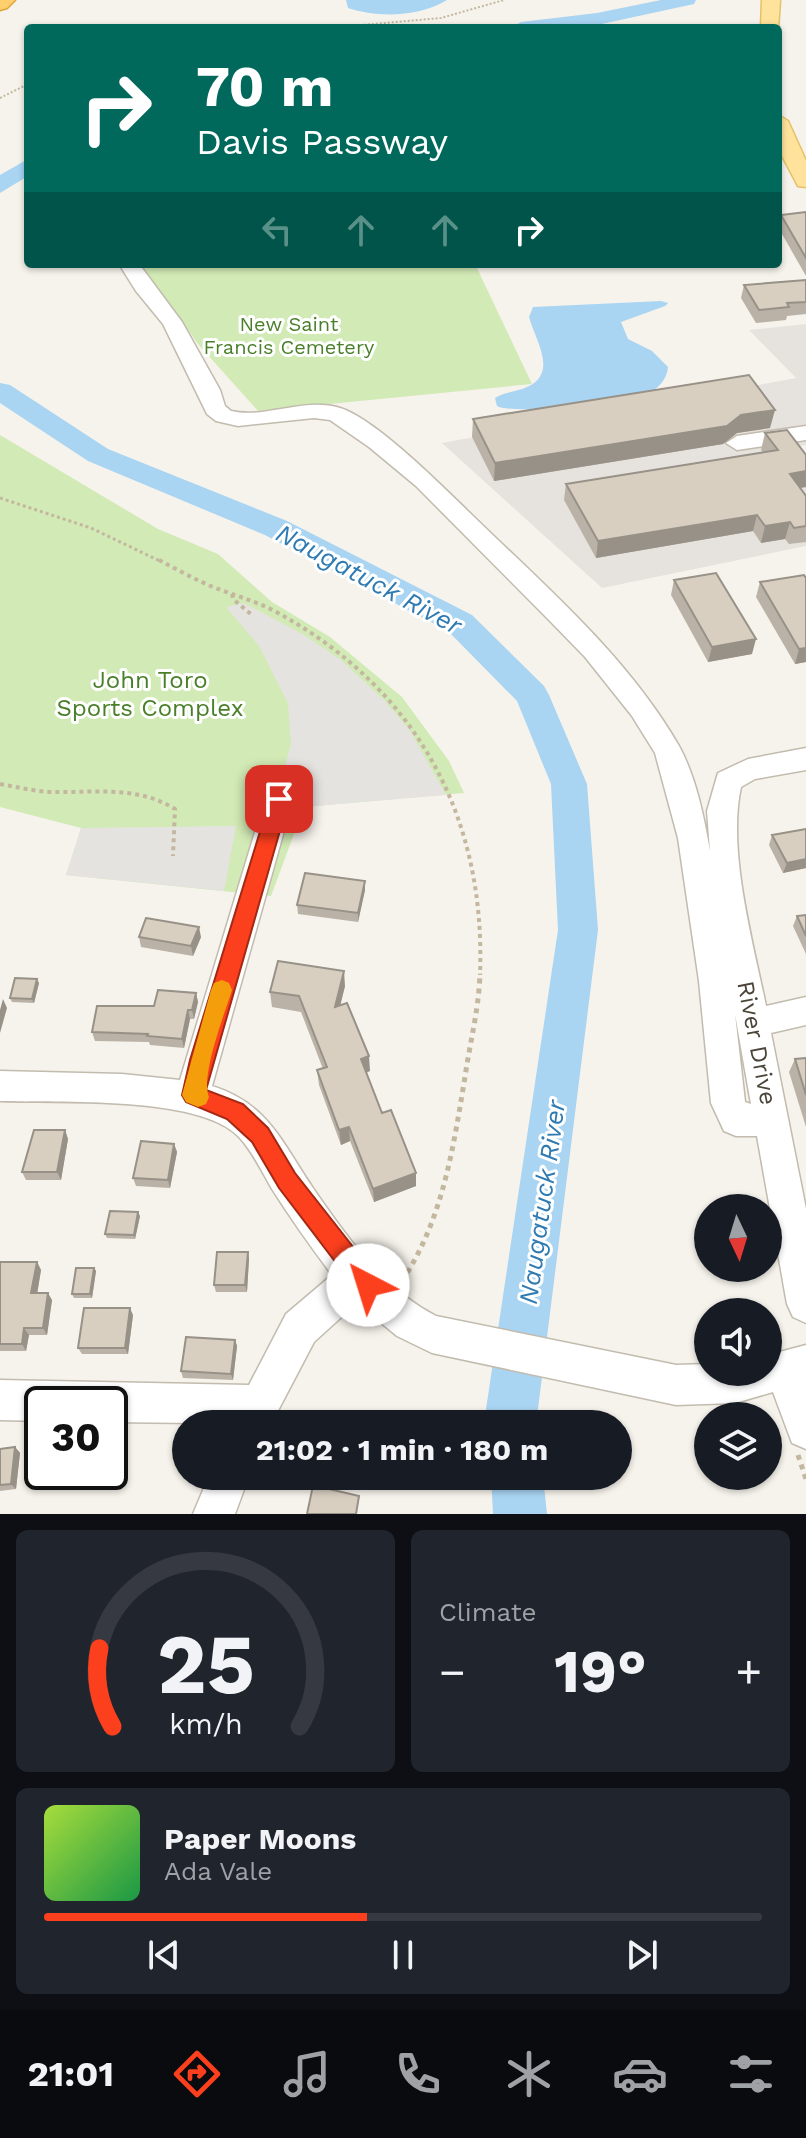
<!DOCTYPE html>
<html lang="en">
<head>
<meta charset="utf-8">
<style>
  :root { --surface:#171b24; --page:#20242c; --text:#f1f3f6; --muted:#9ea1a6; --line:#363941; --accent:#fc3f1d }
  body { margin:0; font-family:"Work Sans",sans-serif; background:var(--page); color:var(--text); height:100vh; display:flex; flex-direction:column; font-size:30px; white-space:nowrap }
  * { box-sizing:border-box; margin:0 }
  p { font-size:26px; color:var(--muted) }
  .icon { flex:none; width:44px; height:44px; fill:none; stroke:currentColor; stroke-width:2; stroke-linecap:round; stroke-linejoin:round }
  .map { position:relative; height:1514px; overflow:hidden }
  .drawer { display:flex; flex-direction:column; gap:16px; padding:16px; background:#0d0f14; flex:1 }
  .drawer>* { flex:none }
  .top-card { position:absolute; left:24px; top:24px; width:758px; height:244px; border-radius:8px; box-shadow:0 2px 6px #0004; background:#00695c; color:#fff; overflow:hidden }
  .needle { width:52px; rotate:176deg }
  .fabs { position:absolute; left:694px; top:1194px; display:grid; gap:16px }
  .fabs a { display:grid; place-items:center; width:88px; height:88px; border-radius:50%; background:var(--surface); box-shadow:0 2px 6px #0004; font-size:40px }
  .speed { position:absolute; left:24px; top:1386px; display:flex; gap:16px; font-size:40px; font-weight:700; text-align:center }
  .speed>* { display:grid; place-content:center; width:104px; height:104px; border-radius:50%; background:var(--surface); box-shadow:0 2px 6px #0004; line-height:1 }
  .speed .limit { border:4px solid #111; border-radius:12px; background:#fff; color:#111 }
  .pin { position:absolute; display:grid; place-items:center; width:68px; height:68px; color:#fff; margin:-34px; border-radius:16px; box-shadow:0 4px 12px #0006 }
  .me { position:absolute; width:88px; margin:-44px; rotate:320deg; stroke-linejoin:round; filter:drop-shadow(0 0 6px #0008) }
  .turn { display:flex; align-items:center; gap:28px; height:168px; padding:0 40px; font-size:36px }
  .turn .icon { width:104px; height:104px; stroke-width:2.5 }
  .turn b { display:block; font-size:56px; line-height:68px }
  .lanes { display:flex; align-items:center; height:76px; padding:0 40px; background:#0003; justify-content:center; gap:40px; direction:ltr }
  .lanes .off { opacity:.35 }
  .big { font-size:60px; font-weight:700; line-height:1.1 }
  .drawer .widget { flex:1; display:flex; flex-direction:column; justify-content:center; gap:12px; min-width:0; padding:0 28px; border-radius:12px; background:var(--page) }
  .drawer .dial { align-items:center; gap:0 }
  .dial svg { height:208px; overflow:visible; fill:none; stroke:var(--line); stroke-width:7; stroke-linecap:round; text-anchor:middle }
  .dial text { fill:var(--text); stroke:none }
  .song { display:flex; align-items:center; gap:24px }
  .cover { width:96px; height:96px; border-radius:12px; background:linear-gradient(135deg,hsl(80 70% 55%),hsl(140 70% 35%)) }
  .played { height:8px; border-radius:4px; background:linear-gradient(90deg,var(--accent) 45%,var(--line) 45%) }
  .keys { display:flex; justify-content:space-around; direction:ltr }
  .heat { display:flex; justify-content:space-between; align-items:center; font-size:44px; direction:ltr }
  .drawer .tiles { flex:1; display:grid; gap:16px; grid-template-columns:1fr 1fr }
  .widget:last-child { grid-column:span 2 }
  .trip { position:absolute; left:172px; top:1410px; width:460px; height:80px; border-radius:40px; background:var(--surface); box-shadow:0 2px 6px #0004; font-weight:700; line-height:80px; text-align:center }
  .menu { display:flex; height:128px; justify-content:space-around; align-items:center; background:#090b0e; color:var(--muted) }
  .menu .icon { width:56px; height:56px }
  .menu .on { color:var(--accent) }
  .menu b { font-size:36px; color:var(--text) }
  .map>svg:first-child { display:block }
</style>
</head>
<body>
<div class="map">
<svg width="806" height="1514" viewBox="0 0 806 1514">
  <rect width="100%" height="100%" fill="#f6f3ec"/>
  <path fill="#e6e2dd" d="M806,324v121l-12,2 12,16v83l-204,42 -160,-145 354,-65 -47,-48z"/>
  <path fill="#d2eab5" d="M141,264h334l57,120 -274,27 -60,-67z
    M0,435l158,94 60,25 54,48 58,35 72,60 47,64 15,32 -160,14 -33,89 -205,-21 15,-47 -81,-21z"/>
  <path fill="#e5e3e0" d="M244,603l60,32 37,25 43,40 25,29 37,66 -143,12 -23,-19 11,-45 -3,-40 -29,-57 -33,-39z
    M236,826l-12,65 -158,-16 15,-47z"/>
  <path fill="#a9d4f2" d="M346,0h101c-28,17 -69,18 -99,8z
    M661,301l7,2 -3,3 -44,16 7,17 24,12 16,16c-1,13 -10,21 -21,28 -15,9 -135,20 -150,11l-2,-8c10,-6 21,-6 32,-11 32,-14 8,-47 2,-70l4,-10z"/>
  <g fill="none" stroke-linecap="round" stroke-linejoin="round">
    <path fill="#a9d4f2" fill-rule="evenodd" d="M661,0h35l-2,4 -97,21 -86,3 10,-6 76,-9z
      M28,159v17l-28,17v-18z
      M0,383l10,2 98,64 179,72 185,94 72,71 5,9 38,89 11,146 -60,479 1,15h-52l-1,-15 72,-479 -7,-146 -34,-83 -69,-70 -183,-96 -177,-74 -88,-58z
      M491,1476h52l4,38h-54z"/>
    <defs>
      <path id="minor" d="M119,264h20l43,58 38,68 5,16 6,5c36,8 73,-14 109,-3 36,11 104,80 132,107 74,72 155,141 207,231 17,31 25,71 31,105l-3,-40 11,-38 30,-14 58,-11v22l-51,9 -14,8c-14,63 12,155 25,219l40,-9v28l-35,8 35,176v114l-13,-6 -6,-13 -30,-168h-21l-12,-5 -13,-28 -12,-122 -21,-143 -23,-85 -23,-37 -47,-59 -37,-38 -132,-133 -47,-39 -39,-27 -16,-2 -76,8 -22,-5 -9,-7 -44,-90 -27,-33zM735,1014l16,90 -6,-2z
        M806,426v14l-69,10 -11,-7 11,-7z
        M279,788l10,3 4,8 -81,287c57,18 70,57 101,102 33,48 70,101 123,128l240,49 32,-1v8h60v-17l38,-10v104l-14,-6 -19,-51 -38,11 -59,2 -244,-52 -35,-17 -40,-33 -43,39 -43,82 -161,-2v-18h-68v17l-42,-1v-40l249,5 37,-71 46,-39c-21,-28 -41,-56 -60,-86 -10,-17 -19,-37 -33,-52 -39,-42 -182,-34 -239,-36v-30l122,3 58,6 85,-281 4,-8z
        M209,1476h40l-14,38h-42z"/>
      <path id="major" d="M762,0h18l-2,30 -17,-2z
        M778,115l10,6 18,40v26l-8,-1 -20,-38z"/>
      <path id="highway" d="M0,0h15l-8,8 -7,2z"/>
    </defs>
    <use href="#minor" stroke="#c2bbae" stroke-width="3"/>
    <use href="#major" stroke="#e6c16a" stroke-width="3"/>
    <use href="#highway" stroke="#e0a43c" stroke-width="3"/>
    <path stroke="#c4b79f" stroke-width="2" stroke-dasharray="2 2" stroke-linecap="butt" d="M328,28l113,-10 63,-18
      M0,98l28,-14"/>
    <path stroke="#c4b79f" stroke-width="3" stroke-dasharray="3 3" stroke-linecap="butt" d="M0,498l91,30 71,34"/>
    <path stroke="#c4b79f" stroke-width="4" stroke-dasharray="4 4" stroke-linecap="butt" d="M159,560c17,9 35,19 54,27 23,9 46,15 67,27 138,77 206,204 200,361
      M232,594l1,5 19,16
      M0,784c17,3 33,7 51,8 43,1 85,-7 124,17l-2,47"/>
    <path stroke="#c4b79f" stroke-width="5" stroke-dasharray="5 5" stroke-linecap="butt" d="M402,1281c41,-62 51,-132 63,-204 5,-35 14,-68 15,-104
      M798,1455l8,24"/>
    <use href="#minor" fill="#fff" fill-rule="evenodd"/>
    <use href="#major" fill="#ffe39c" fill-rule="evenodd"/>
    <use href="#highway" fill="#ffcf6e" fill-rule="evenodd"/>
  </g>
  <path fill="#bab2a6" d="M806,212v64l-28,-49 3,-12z
    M806,280v34l-19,2 -1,4 -30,3 -15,-25 3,-13z
    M473,419l297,9 -33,5 -14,11 -229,37 -22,-44z
    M765,433l41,22v32l-6,1 6,8v46l-17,2 -4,-5 -24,4 -8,-12 -157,27 -32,-58 2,-16 198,-31 -3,-3z
    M806,578v84l-11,2 -39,-67 4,-15z
    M674,580l78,74 -44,8 -37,-67z
    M806,829v39l-23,5 -14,-28 3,-10z
    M365,890l-7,32 -60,-8 -1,-9z
    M806,915v39l-13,-28 4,-10z
    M139,937h62l-8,19 -52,-9z
    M39,983l-5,20 -22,-1 -2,-4z
    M345,986l-5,19 30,66 -4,2 16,40 34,73 -42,16 -24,-61 -9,4 -22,-60 -2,-15 6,-1 -22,-57 -29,-5 -2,-15z
    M196,993l2,9 -4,17h-4l-6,29 -34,-3 -1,-3 -54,-1 -3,-9 62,-26z
    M806,1058v69l-17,-55 6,-13z
    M65,1130l3,9 -7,41h-35l-4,-8z
    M174,1144l3,8 -7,36 -34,-2 -3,-8z
    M140,1216l-5,23 -28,-1 -2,-4z
    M248,1252l1,7 -2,33h-31l-2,-7z
    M0,1262h37l4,8 -4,23 15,7 -5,35h-18l-3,16h-26z
    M94,1268l2,3 -4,27h-18l-2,-4z
    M133,1315l-5,39h-46l-4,-6z
    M235,1340l2,6 -4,34 -50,-2 -2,-7z
    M15,1447l5,6 -4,36 -16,2v-42z"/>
  <path fill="#979187" d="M775,410l-5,18 -33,5 -14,11 -229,37 1,-18 246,-48z
    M806,471v16l-21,3 5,-16z
    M757,515l-4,16 -157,27 2,-17z
    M790,522l-5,17 -24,4 4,-17z
    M756,639l-4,15 -44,8 4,-15z
    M806,648v14l-11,2 4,-15z
    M806,859v9l-23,5 4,-10z
    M365,881v9l-7,32v-9z
    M199,927l2,10 -8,19 -2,-10z
    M344,971l1,15 -9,37 -1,-16z
    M37,979l2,4 -5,20 -2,-4z
    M196,993l2,9 -4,17 -2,-9z
    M3,999l4,9 -7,25v-23z
    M188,1010l2,9 -6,29 -2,-9z
    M369,1056l1,15 -9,3v-15z
    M349,1127l1,14 -9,4 -2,-15z
    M65,1130l3,9 -7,41 -4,-8z
    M174,1144l3,8 -7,36 -2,-8z
    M416,1173v13l-42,16 -1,-13z
    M138,1212l2,4 -5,23 -1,-4z
    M248,1252l1,7 -2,33 -2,-7z
    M37,1262l4,8 -5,31 -5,-8z
    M94,1268l2,3 -4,27 -2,-4z
    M48,1293l4,7 -5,35 -4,-7z
    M130,1308l3,7 -5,39 -3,-6z
    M24,1328l5,7 -3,16 -4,-7z
    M235,1340l2,6 -4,34 -2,-6z
    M15,1447l5,6 -4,36 -5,-5z
    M333,1476h3l-7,19v-6z"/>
  <path fill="#d8cfc1" stroke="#979187" stroke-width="2" d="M806,212v46l-25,-43z
    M806,280v22l-19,1 2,4 -30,3 -15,-25z
    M749,375l26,35 -34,5 -14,11 -232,37 -22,-44z
    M787,430l19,25v16l-16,3 16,22v30l-12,2 -4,-6 -25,4 -8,-11 -159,26 -32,-57 212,-34 -13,-17z
    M716,573l40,66 -44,8 -38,-67z
    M804,575l2,3v70l-7,1 -39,-67z
    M806,829v30l-19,4 -15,-28z
    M305,873l60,8 -7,32 -61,-8z
    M806,915v21l-9,-20z
    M146,918l53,9 -8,19 -52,-9z
    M278,961l66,10 -9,36 12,-4 22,53 -8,3 21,54 9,-3 25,63 -43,16 -24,-62 -10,3 -22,-60 10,-3 -28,-71 -29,-4z
    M15,978l22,1 -5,20 -22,-1z
    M158,990l38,3 -4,17h-4l-6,29 -35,-3 1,-2 -56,-2 5,-26h57z
    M806,1058v37l-11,-36z
    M34,1130h31l-8,42h-35z
    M141,1141l33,3 -6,36 -35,-2z
    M110,1211l28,1 -4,23 -29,-1z
    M217,1252h31l-3,33h-31z
    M0,1262h37l-6,31h17l-5,35h-19l-2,16h-22z
    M76,1268h18l-4,26h-18z
    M84,1308h46l-5,40h-47z
    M186,1337l49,3 -4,34 -50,-3z
    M367,1419l12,5h-13z
    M15,1447l-4,37 -11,1v-36z
    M315,1476h18l-4,13 30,7 -3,18h-49z"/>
  <path fill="#fc3f1d" stroke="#a42913" stroke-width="2" d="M279,792l10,7 -83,291 37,14 25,24 27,45 81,103 4,9 -4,8 -8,4 -9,-4 -80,-105 -27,-46 -25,-23 -41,-17 -4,-7 8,-35 80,-261z"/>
  <path fill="#f59e0b" d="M222,980l7,3 3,7c-7,23 -32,86 -23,107l-3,7 -8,3 -12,-5 -4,-7 29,-105 3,-7z"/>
  <g text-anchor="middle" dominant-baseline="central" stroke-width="6" stroke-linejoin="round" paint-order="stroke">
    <g font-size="20" fill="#4a7f2a" stroke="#fff">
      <text x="289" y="324">New Saint<tspan x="289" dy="23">Francis Cemetery</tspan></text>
    </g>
    <g font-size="24" fill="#4a7f2a" stroke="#fff">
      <text x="150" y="680">John Toro<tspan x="150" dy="28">Sports Complex</tspan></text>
    </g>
    <g font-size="24" fill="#4b4439" stroke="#fff">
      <text transform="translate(757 1043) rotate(79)">River Drive</text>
    </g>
    <g font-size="26" font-style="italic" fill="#2e7ab2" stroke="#fff">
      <text transform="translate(369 579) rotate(28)">Naugatuck River</text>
      <text transform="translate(542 1202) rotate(-82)">Naugatuck River</text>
    </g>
  </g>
</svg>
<div class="fabs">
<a><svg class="needle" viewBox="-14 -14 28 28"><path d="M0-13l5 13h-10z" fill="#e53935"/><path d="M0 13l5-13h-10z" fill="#9ea1a6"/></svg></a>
<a><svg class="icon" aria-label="sound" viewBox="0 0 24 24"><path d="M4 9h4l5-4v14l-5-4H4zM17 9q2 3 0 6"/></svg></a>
<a><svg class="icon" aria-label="layers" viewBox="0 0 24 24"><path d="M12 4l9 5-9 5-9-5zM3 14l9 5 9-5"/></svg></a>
</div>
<div class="speed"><div class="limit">30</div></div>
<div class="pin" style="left:279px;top:799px;background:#d93025"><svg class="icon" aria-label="arrive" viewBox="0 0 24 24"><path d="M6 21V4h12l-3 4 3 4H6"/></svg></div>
<svg class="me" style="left:368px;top:1285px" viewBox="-20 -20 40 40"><circle r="19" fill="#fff"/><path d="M0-13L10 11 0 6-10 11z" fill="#fc3f1d"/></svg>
<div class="trip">21:02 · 1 min · 180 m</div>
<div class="top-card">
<div class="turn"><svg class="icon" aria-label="right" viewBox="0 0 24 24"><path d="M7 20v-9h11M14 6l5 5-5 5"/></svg><div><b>70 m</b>Davis Passway</div></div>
<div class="lanes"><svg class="icon off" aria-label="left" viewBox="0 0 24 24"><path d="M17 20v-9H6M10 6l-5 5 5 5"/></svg><svg class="icon off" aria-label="ahead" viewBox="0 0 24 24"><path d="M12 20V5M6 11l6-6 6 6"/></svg><svg class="icon off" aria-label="ahead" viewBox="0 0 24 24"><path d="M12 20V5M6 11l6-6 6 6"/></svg><svg class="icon" aria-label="right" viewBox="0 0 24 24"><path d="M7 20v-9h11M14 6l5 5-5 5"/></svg></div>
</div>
</div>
<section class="drawer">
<div class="tiles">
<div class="widget dial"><svg viewBox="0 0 100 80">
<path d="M14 69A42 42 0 1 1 86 69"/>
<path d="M14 69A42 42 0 0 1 9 39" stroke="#fc3f1d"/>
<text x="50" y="56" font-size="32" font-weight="700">25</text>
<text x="50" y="72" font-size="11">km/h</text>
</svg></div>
<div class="widget"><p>Climate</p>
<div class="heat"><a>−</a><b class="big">19°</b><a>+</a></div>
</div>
<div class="widget">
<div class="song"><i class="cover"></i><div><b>Paper Moons</b><p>Ada Vale</p></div></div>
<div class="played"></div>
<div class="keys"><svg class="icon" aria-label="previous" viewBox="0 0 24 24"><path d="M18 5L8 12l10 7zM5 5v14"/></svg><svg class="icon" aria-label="pause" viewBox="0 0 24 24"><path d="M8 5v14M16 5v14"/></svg><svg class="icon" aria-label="next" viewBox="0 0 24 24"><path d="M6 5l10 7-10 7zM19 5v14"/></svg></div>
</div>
</div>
</section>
<nav class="menu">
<b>21:01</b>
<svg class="icon on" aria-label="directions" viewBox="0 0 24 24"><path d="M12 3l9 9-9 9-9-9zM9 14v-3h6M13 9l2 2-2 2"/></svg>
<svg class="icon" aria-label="music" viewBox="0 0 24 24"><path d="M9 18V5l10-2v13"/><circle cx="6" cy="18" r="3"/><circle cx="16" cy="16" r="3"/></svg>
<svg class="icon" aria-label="phone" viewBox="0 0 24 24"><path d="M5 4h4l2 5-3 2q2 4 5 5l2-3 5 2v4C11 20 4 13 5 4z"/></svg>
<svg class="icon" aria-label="climate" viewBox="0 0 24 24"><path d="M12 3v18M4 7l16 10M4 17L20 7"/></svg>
<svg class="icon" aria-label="car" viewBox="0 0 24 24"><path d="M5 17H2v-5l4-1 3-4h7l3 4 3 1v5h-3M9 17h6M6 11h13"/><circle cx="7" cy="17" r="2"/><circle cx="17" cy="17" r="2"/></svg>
<svg class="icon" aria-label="filters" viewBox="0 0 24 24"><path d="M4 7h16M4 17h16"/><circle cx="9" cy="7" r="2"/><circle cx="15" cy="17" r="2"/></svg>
</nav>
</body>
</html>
